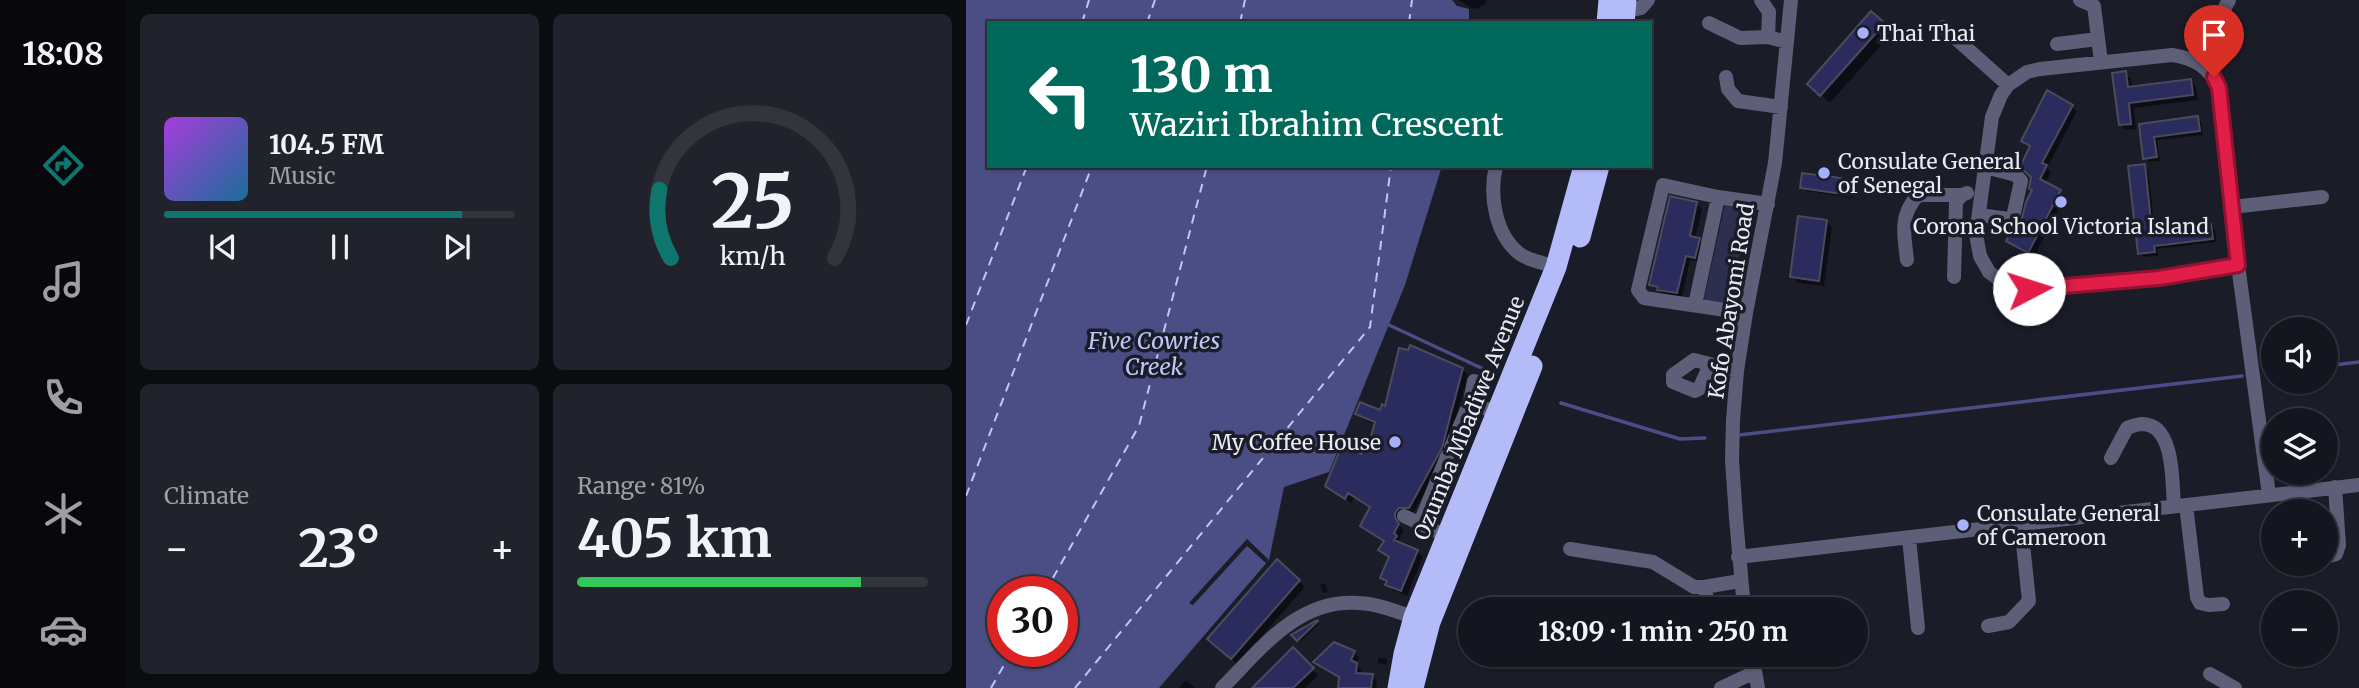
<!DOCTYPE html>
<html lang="en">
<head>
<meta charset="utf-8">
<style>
  :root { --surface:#14151e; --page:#21222b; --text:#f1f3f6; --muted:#9d9fa4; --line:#33343c; --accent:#0f766e }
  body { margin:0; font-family:Merriweather,serif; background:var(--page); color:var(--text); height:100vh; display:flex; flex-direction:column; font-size:26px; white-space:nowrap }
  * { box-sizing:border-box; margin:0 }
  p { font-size:23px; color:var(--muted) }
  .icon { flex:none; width:38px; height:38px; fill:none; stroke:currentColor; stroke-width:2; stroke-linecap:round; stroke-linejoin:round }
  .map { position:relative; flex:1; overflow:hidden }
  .sheet { display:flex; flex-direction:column; gap:14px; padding:14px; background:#0b0c10; width:840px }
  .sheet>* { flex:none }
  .banner { position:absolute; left:21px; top:21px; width:665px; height:147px; border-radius:0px; box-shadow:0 2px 5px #0004,0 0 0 2px var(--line); background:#00695c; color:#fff; overflow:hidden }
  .tools { position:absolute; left:1295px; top:317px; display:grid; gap:14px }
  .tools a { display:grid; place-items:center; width:77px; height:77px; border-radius:50%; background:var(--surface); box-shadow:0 2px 5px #0004,0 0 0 2px var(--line); font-size:35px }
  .speed { position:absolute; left:21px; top:576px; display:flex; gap:14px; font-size:35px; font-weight:700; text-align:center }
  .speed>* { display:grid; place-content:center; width:91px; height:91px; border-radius:50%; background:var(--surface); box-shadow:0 2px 5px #0004,0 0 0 2px var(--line); line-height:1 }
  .speed .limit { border:10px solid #d22; background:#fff; color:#111 }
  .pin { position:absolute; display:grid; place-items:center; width:60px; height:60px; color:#fff; margin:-72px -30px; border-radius:50% 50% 50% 0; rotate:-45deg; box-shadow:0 0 7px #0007 }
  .pin .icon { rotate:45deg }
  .me { position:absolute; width:77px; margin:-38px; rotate:85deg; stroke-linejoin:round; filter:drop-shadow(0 0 5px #0008) }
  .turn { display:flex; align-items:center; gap:24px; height:147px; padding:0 28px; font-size:32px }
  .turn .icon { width:91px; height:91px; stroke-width:2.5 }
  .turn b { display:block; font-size:49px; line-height:60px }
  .big { font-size:52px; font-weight:700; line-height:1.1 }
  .sheet .tile { flex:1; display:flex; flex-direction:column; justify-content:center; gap:10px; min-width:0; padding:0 24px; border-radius:10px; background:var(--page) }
  .sheet .dial { align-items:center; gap:0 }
  .dial svg { height:182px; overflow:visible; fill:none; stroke:var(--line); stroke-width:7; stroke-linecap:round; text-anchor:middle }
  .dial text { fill:var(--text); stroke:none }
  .song { display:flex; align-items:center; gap:21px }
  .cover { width:84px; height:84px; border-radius:10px; background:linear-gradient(135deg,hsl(280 70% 55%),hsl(200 70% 35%)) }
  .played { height:7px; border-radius:4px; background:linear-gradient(90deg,var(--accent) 85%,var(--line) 85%) }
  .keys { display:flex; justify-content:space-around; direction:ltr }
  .heat { display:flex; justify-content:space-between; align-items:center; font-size:38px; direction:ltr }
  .charge { height:10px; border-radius:5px; background:linear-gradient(90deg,#34c759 81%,var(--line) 0) }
  .sheet .tiles { flex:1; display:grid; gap:14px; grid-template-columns:repeat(2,1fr) }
  .trip { position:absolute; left:492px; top:597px; width:410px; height:70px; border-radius:35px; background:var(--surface); box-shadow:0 2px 5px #0004,0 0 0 2px var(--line); font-weight:700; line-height:70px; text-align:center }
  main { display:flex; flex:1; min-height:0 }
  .tabs { display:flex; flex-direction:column; width:126px; justify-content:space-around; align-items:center; background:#08080c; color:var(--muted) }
  .tabs .icon { width:49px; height:49px }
  .tabs .selected { color:var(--accent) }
  .tabs b { font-size:32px; color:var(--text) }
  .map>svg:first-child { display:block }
</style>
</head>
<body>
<main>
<nav class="tabs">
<b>18:08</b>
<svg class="icon selected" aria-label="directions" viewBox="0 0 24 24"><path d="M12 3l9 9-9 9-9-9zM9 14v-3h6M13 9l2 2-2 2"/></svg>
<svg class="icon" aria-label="music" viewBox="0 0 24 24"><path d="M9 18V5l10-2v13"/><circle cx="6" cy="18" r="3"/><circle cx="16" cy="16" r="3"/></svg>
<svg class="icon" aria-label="phone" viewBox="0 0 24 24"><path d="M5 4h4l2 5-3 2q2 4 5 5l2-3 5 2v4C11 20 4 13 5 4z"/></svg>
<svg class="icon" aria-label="climate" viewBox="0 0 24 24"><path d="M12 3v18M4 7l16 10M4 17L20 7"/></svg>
<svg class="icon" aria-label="car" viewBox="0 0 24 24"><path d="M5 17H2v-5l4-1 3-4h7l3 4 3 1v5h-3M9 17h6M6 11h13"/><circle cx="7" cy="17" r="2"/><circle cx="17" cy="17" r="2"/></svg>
</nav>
<section class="sheet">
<div class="tiles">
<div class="tile">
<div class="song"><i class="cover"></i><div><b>104.5 FM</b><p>Music</p></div></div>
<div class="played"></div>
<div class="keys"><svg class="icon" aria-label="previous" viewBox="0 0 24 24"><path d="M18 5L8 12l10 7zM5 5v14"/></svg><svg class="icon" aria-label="pause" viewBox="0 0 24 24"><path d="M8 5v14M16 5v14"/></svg><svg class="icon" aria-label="next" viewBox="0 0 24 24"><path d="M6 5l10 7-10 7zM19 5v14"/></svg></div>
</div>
<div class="tile dial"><svg viewBox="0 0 100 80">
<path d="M14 69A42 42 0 1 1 86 69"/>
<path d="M14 69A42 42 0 0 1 9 39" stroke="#0f766e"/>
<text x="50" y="56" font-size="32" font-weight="700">25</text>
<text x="50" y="72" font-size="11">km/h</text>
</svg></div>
<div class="tile"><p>Climate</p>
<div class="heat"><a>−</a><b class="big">23°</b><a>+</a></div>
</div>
<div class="tile"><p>Range · 81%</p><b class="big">405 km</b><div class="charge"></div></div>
</div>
</section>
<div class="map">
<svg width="1393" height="688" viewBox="0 0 1393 688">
  <rect width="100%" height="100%" fill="#1a1c28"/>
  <path fill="#2c2f50" d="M759,204l25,5 -22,98 -25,-3z"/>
  <path fill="#4a4e84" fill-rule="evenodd" d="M0,0h486l5,6 12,3v14h-480v143h453l-37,119 -76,187 -45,15 -15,73 -110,128h-193zM37,592h59v59h-59z"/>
  <path fill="#1a1c28" d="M281,539l22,21 -3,3 -19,-17 -54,59 -4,-2z"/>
  <path fill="#0007" d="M493,0h28l-2,4 -9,5 -5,-1z
    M906,14l20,19 -62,70 -12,-11z
    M1159,73l6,6 1,9 59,-7 5,6 2,13 -64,8 2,21 -10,1 -6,-5z
    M1105,106l6,5 -30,57 4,4 -6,12 20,13 -31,60 -20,-11 -6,-5 14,-17 12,-33 -3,-43 -8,-7z
    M1231,118l4,4 2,13 -46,5 3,21 -11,1 -4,-4 -4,-33z
    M1178,166l4,4 7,62 56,-6 4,4 1,12 -59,7 1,7 -14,1 -4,-4z
    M862,170l4,4v5l18,2 5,4 -2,13 -47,-7 -4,-4z
    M731,204l5,5 -7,29 9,6 -4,18 -10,-2 -8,37 -18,-2 -13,-10z
    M860,221l6,6 -8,59 -26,-3 -6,-6z
    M496,369l6,6 -22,79 -32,58 -9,1 -5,5 -1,6 5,7 -6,9 2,4 17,7 6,6 -16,39 -14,-6 -11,-12 8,-20 -10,-8 5,-8 -17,-11 4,-23 -18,-11 -3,6 -24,-17 35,-29 9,-16 5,-16 -13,-6 -6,-6h24z
    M311,562l28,25 -68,77 -27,-26z
    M359,583l3,9 -5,1 -3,-8z
    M351,622l2,2 -19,18 -7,-7z
    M327,649l25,26 -13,13h-51z
    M388,652l5,5 -3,7 6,6 -1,5 11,1 5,5 -1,7h-36l1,-9 -26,-17z
    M412,657l9,2v6l-9,-2z
    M220,680l9,8h-16z"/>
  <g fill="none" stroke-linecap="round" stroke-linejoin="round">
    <path stroke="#4a4e84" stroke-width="3.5" d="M423,325l103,48
      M1360,366l33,-4
      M1300,373l7,-1
      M595,403l119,36 25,-1
      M773,435l503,-59"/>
    <path stroke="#bfc6f7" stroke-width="2" stroke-dasharray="9 7" stroke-linecap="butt" d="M116,23l7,-23
      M181,23l8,-23
      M274,23l5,-23
      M443,23l3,-23
      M0,325l61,-159
      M0,496l126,-330
      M79,592l94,-166 68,-260
      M25,688l21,-37
      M109,688l295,-361 21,-161"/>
  </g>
  <path fill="#2b2c5e" stroke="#4a4c5b" stroke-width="2" d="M905,11l14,12 -65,73 -13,-12z
    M1160,71l2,16 63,-8 2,16 -64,8 2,21 -12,1 -7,-52z
    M1081,90l26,15 -31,58 5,2 -7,14 21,11 -33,63 -22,-12 7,-13 8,-6 5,-20 6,-12 -3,-1 2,-12 -11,-10 10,-21 -9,-5z
    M1232,116l2,15 -46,6 3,20 -14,2 -4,-35z
    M1179,164l7,67 59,-7 2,15 -59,7 1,6 -17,2 -10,-88z
    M854,167l9,1 -1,8 23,4 -2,15 -49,-7 2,-15 16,2z
    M704,196l27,6 -7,34 10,2 -5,20 -9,-2 -9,37 -20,-3 1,-3 -9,-2z
    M832,216l29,4 -8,61 -29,-4z
    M444,345l53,23 -21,80 -33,60h-10l-4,5v4l4,7 -5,9 3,3 -3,4 24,10 -17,41 -16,-6 2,-4 -7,-3 9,-21 -11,-7 6,-9 -24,-15 10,-19 -22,-14 -3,6 -20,-13 17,-41 19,9 9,-14 5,-18 -20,-8 5,-12 20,8 2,-6 3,2 14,-58 9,2z
    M311,559l23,21 -69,79 -24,-20z
    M351,620l1,1 -21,20 -6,-6z
    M368,642l21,9 -4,9 6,3 -1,10 17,1 -2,14h-33l1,-11 -26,-15z
    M327,647l21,21 -21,20h-41z"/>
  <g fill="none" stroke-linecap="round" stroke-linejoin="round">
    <path stroke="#5c5f77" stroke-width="14" d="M795,0l8,12 -1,25
      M1114,0l14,6 7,56
      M659,11l16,-3 7,-8
      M743,23l31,15 28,-1 19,5
      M977,27l65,58
      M1091,44l41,-5
      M1234,64l14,-37 15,-27
      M760,77l2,12 10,12 43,6
      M530,166c-7,29 -1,69 24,88 9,7 25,9 36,13
      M1266,207l90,-10
      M1013,215l30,4 4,-2 8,-36 -5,-6 -31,-8
      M941,260c-3,-27 -8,-44 11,-65h44
      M1272,265l-79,12 -130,12 -24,-5 -16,-12 -9,-16 -4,-22 16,-117 9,-22 7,-10 19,-13 13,-3 132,-14c22,3 37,12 47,33l19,177 31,230
      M988,277l2,-75 6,-7 5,-2
      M729,305l23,-108
      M780,313l-102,-15 -6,-8 25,-105 55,12 50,7
      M744,365l-11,24 -4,2 -22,-9v-7l21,-15 43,11
      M504,402l27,11
      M485,447l19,-45 4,-21
      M1145,458l16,-30c5,-2 12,-4 16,-4 32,1 29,60 31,82
      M1220,505l11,92 3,6 9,2 14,-1
      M438,516l42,20
      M454,523l27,-67
      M943,538l9,90
      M604,549l83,13 41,25h10l36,-6
      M772,557l621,-72
      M1360,557l10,-3 3,-9 -4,-58
      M738,587l6,22
      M778,609l-8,-91 -4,-58 1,-40 4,-49 9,-58 29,-150 16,-163
      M1022,626l21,-4 20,-21 -8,-76
      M722,654h14
      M786,654l6,34
      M1244,674l25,14
      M256,688c39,-39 76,-90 137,-85 21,1 42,10 62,17
      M755,688l34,-16"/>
    <path stroke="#b4bbf9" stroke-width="21" d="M641,23l2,-23
      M658,23l2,-23
      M614,237l19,-71
      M432,688l6,-34 10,-37 142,-350 28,-101
      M447,688l17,-66 102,-256"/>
  </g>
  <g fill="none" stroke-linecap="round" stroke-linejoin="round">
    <defs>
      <path id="route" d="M1063,289l130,-11 79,-13 -19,-177 -5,-11"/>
    </defs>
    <use href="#route" stroke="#92132f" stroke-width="18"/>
    <use href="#route" stroke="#e11d48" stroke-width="12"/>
  </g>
  <g fill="#a8b0fc" stroke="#1a1c28" stroke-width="2.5">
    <circle cx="897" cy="33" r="7"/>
    <circle cx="858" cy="173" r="7"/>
    <circle cx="1095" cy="202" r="7"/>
    <circle cx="429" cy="442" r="7"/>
    <circle cx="997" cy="525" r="7"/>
  </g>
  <g text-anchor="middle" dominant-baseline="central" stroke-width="7" stroke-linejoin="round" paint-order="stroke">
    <g font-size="21" fill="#eaecf5" stroke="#1a1c28" text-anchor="start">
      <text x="911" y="33">Thai Thai</text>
      <text x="872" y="161">Consulate General<tspan x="872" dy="24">of Senegal</tspan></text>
      <text x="1095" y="226" text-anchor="middle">Corona School Victoria Island</text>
      <text x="415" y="442" text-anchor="end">My Coffee House</text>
      <text x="1011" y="513">Consulate General<tspan x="1011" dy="24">of Cameroon</tspan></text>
    </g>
    <g font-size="21" fill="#eaecf5" stroke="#1a1c28">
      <text transform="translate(765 301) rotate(-81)">Kofo Abayomi Road</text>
      <text transform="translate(503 418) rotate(-68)">Ozumba Mbadiwe Avenue</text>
    </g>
    <g font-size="23" font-style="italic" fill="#bfc6f7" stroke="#1a1c28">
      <text x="188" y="340">Five Cowries<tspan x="188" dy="26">Creek</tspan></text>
    </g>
  </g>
</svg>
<div class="tools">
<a><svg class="icon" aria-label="sound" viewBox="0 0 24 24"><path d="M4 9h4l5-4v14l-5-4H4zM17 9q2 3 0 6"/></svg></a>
<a><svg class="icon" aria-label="layers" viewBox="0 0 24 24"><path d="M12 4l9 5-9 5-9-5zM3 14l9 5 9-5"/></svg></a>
<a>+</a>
<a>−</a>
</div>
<div class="speed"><div class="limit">30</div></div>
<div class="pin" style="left:1248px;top:77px;background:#d93025"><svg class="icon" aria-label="arrive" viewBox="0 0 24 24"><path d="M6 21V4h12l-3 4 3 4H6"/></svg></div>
<svg class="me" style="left:1063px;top:289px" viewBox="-20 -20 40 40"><circle r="19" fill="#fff"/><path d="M0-13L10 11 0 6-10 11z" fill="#e11d48"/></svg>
<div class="trip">18:09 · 1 min · 250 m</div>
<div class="banner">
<div class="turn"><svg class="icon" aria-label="left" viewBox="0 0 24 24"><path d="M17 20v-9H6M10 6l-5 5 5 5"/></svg><div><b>130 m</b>Waziri Ibrahim Crescent</div></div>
</div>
</div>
</main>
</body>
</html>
